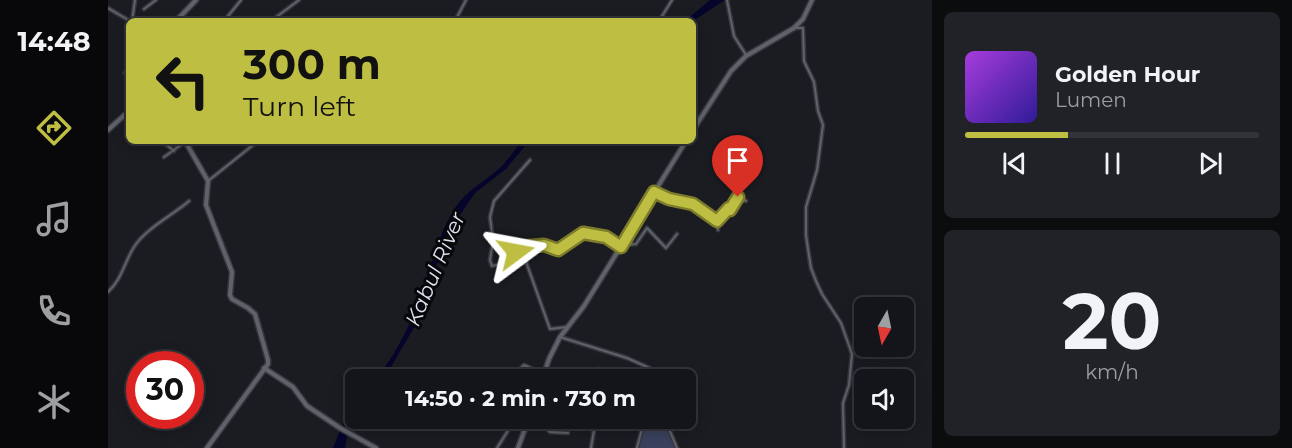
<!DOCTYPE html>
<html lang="en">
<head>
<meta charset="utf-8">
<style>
  :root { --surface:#14151a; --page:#212227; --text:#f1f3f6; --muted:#9d9fa2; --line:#333439; --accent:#bebf42 }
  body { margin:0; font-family:Montserrat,sans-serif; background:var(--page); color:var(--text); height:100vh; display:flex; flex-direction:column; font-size:22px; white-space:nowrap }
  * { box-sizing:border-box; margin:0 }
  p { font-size:20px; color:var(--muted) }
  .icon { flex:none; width:33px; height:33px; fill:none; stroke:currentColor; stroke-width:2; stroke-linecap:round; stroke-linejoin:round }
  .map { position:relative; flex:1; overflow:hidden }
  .side { display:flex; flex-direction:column; gap:12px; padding:12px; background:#0b0c0e; width:360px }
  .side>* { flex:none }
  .banner { position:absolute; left:18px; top:18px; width:570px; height:126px; border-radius:9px; box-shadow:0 3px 15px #0003,0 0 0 2px var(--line); background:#bebf42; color:#111; overflow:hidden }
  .needle { width:39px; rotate:189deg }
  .fabs { position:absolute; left:746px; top:297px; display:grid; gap:12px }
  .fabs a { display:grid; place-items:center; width:60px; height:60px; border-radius:9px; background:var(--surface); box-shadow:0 3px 15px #0003,0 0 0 2px var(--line); font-size:30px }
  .speed { position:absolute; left:18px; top:351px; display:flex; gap:12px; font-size:30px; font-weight:700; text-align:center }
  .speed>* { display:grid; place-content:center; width:78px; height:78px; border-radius:50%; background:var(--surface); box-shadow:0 3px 15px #0003,0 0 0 2px var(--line); line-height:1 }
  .speed .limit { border:9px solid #d22; background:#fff; color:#111 }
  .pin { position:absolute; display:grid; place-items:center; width:51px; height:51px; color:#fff; margin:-62px -26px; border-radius:50% 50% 50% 0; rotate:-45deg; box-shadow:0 0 6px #0007 }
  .pin .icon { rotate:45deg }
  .me { position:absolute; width:66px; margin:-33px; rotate:77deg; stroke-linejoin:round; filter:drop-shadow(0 0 4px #0008) }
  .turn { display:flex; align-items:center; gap:21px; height:126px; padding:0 18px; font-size:27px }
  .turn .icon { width:78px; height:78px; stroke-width:2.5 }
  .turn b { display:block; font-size:42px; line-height:51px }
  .side .widget { flex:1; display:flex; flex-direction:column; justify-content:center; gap:9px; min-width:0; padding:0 21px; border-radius:9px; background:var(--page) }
  .side .dial { align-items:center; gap:0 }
  .dial b { font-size:78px; line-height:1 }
  .song { display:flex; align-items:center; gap:18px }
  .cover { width:72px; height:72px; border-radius:9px; background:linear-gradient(135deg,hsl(280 70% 55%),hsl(250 70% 35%)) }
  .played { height:6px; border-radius:3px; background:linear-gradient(90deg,var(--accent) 35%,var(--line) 35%) }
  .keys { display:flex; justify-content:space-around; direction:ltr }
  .trip { position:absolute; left:237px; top:369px; width:351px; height:60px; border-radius:9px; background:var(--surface); box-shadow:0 3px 15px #0003,0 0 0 2px var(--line); font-weight:700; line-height:60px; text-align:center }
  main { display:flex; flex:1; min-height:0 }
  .tabs { display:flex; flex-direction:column; width:108px; justify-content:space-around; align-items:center; background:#08080a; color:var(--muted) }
  .tabs .icon { width:42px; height:42px }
  .tabs .active { color:var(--accent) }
  .tabs b { font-size:27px; color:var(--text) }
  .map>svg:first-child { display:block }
</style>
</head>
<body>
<main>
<nav class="tabs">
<b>14:48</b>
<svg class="icon active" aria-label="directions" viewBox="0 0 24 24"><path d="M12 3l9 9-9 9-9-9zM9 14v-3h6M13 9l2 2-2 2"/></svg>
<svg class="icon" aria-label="music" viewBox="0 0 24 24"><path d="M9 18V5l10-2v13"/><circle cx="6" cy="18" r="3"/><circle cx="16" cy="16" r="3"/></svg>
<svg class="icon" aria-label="phone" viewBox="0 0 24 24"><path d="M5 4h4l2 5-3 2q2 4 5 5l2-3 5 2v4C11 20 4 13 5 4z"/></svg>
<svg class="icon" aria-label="climate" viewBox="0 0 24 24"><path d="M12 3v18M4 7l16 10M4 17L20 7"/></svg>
</nav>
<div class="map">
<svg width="824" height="448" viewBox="0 0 824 448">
  <rect width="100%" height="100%" fill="#1a1c22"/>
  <path fill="#3a415d" d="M544,418l14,4 11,26h-40l6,-23 7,-1z"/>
  <path fill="#05052c" d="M602,0h15l-32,21h-8z
    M414,141h7l-23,28 -31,24 -17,25 -22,49 -21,59 -31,53h-8c24,-30 39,-64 51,-102 7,-22 13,-44 25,-64 13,-23 32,-30 50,-47 7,-8 14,-17 20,-25z
    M247,401c0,17 -8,30 -10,47h-12l14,-34z"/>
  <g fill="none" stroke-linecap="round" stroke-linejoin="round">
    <defs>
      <path id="street" d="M619,0l7,36 12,19
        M0,8l22,13
        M36,9l12,-9
        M24,21l3,-21
        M116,21l17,-21
        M163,21l28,-21
        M347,21l11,-21
        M551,21l13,-21
        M686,28h9l1,33 10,21 4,29 5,14 -6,45 -11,37v28l2,14 3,19 5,13 6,13 19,29 11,31 -3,31 -6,18 1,45
        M17,73l4,5
        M54,141l12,10
        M30,143l3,-2
        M56,157l21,-15
        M422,160l-36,41 -4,16 3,24 -3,19 2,6c11,-2 22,-8 33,-7l25,70 17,-2
        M100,181l50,-40
        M546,192l15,7 24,5 24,17 1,9
        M609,221l12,-13 1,2 8,-13 8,4
        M515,245l13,-1 11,-16 19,20 11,-14
        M409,257l-1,-5 3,-5 25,-2 14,5 17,-10 8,-7 23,4 15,10
        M0,292c14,-13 16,-29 26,-45 11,-18 39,-32 55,-46
        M452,337l67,21 27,12 3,3v7
        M467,370l4,10
        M401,380l15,-15 20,9 55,-5
        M549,418l9,4 11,26
        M535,425l7,-1 2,-6
        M369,426l4,-8
        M418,427h19l5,5 18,1
        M389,448l19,-30
        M483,448l4,-24 -1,-6
        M529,448l6,-23 -3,-7"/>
      <path id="secondary" d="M68,21l20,-21
        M0,130l21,-19
        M585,130l38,-59 15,-15 48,-28 9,-9 9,-19
        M77,141l23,40 -2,24 26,67 -2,23 2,4 16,9 7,6 13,46v4l-61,84
        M156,368l29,19 14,19 33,22 36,20
        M434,380l7,-21 11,-22 24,-31 102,-165
        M410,448l11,-30"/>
    </defs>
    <use href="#street" stroke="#36383e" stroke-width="5"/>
    <use href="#secondary" stroke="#36383e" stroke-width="7"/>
    <use href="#street" stroke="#5f626a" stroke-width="2"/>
    <use href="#secondary" stroke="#5f626a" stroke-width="4"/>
  </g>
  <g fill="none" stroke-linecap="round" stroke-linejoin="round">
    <defs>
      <path id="route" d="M408,252l3,-5 25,-2 14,5 25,-17 23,4 15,10 33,-55 15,7 24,5 24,17 12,-13 1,2 8,-13"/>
    </defs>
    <use href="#route" stroke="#7c7c2b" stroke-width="15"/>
    <use href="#route" stroke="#bebf42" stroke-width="10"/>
  </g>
  <g text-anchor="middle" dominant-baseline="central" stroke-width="6" stroke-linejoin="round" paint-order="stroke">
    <g font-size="21" font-style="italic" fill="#dee2f2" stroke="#060709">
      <text transform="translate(327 269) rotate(-67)">Kabul River</text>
    </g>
  </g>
</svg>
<div class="fabs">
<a><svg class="needle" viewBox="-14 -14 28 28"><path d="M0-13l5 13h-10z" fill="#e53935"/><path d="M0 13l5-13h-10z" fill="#9d9fa2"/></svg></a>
<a><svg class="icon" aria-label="sound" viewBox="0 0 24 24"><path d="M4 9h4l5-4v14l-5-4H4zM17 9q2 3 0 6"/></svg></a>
</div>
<div class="speed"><div class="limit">30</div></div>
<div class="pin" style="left:630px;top:197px;background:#d93025"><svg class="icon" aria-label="arrive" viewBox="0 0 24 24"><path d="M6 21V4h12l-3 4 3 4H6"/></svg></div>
<svg class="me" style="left:408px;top:252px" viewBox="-20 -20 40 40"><path d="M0-17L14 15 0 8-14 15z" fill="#bebf42" stroke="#fff" stroke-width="4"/></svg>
<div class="trip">14:50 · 2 min · 730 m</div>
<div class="banner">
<div class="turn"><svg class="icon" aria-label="left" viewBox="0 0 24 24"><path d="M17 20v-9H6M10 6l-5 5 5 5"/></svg><div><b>300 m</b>Turn left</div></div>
</div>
</div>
<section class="side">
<div class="widget">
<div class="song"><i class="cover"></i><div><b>Golden Hour</b><p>Lumen</p></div></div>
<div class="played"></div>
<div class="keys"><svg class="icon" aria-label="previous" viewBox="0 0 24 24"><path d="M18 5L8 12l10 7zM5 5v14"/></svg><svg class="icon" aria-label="pause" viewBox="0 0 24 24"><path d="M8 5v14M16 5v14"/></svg><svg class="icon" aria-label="next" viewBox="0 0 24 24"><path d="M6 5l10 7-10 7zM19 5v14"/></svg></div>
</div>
<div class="widget dial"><b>20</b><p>km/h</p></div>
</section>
</main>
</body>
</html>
